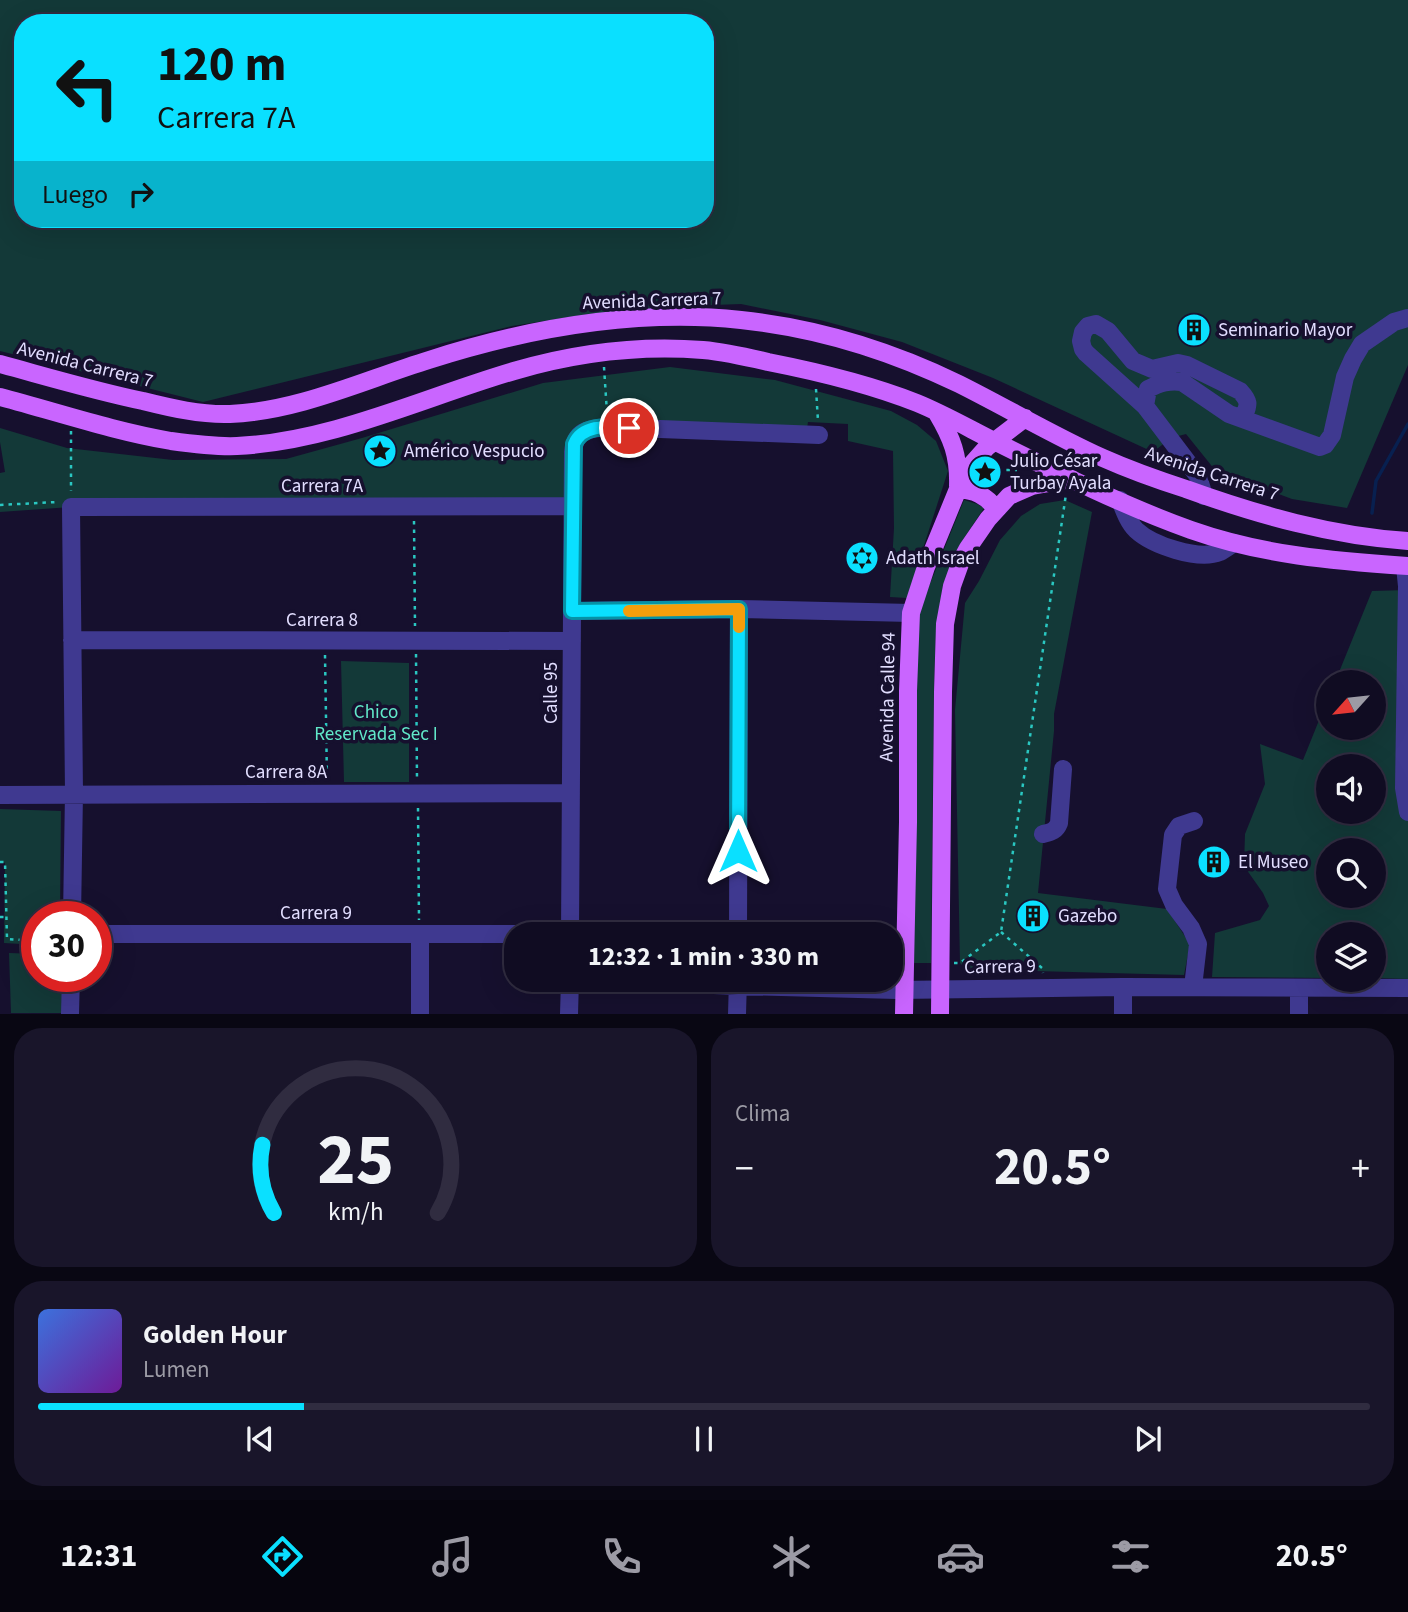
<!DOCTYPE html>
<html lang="es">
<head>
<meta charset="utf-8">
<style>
  :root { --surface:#100c22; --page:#19152a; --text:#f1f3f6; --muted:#9c9ba5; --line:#302c40; --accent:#0ae0ff }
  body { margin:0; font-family:"Source Sans 3",sans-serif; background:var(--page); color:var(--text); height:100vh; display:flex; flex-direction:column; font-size:26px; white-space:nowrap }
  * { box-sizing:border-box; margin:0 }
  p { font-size:23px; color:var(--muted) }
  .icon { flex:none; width:38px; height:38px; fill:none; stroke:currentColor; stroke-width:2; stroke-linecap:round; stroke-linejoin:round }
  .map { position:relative; height:1014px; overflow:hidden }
  .details { display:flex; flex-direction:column; gap:14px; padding:14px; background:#090713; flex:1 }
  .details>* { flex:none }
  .banner { position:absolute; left:14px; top:14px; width:700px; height:214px; border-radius:28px; box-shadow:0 7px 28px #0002,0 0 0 2px var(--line); background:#0ae0ff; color:#111; overflow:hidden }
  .needle { width:46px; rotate:243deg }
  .fabs { position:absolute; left:1316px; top:670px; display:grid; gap:14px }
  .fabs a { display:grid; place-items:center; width:70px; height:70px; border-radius:50%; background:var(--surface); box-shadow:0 7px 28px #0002,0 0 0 2px var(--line); font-size:35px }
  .speed { position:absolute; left:21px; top:901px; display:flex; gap:14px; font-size:35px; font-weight:700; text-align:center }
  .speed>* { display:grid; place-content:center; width:91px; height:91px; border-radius:50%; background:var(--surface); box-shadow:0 7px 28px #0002,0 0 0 2px var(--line); line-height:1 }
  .speed .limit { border:10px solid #d22; background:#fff; color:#111 }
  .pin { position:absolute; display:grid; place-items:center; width:60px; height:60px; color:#fff; margin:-30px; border:4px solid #fff; border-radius:50%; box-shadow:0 2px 7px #0007 }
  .me { position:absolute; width:77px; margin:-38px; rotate:0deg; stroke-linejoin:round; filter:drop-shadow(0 0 5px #0008) }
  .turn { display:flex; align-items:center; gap:24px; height:147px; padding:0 28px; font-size:32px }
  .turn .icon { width:91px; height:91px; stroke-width:2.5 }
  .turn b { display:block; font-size:49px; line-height:60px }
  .then { display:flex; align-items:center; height:66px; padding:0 28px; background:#0003; gap:14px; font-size:26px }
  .big { font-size:52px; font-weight:700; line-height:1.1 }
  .details .tile { flex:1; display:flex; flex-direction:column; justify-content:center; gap:10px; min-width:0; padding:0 24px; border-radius:28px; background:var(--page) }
  .details .dial { align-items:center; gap:0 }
  .dial svg { height:182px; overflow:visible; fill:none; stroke:var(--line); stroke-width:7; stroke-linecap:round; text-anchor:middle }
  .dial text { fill:var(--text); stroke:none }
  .song { display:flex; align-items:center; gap:21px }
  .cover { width:84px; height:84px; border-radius:10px; background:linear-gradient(135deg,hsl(220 70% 55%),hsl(280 70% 35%)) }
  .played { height:7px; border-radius:4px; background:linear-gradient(90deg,var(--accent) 20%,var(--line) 20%) }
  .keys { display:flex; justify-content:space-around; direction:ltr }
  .heat { display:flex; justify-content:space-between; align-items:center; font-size:38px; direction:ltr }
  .details .tiles { flex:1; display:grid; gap:14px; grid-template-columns:1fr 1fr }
  .tile:last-child { grid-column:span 2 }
  .trip { position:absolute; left:504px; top:922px; width:399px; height:70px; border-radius:28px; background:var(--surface); box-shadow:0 7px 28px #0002,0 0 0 2px var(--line); font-weight:700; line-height:70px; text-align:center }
  .menu { display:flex; height:112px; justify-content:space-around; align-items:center; background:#06050e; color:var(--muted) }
  .menu .icon { width:49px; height:49px }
  .menu .current { color:var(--accent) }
  .menu b { font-size:32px; color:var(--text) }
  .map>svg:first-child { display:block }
</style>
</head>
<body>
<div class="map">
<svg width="1408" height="1014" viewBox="0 0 1408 1014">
  <rect width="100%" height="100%" fill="#16102e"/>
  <path fill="#133938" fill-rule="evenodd" d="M0,0h1408v365l-61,143 -55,-9 -77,-29 -29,-36 -15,4 -18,14 -160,-74 -91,-36 -82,-22 -79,-16 -55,2 -97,8 -77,12 -309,76 -203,-51zM23,23h682v196h-682z
    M670,367l105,13 116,31 26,14 19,16 12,30 -41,127 -17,-1 4,-69 -1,-77 -45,-10v-17l-40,-2 -2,13 -221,-4 -12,75 -502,1 -71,5v-39l5,-1 -5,-30v-14l67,20 106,12 113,-1 76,-21 181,-55z
    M964,500l13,4 7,4 -24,36 -17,41 -7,45 -2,51 -3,282h-18l4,-327 4,-30z
    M1065,500l27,12 -38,202v17l-16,162 129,16 23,35 -6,31 -218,-6 -6,-6 -5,-253 10,-107 14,-22 21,-41 21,-24 19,-12z
    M1408,590v389l-34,-1v-44h-46v44l-116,-1 3,-44 45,-13 9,-14 -6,-13 -19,-27 1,-32 20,-50 -5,-40 43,16 25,-62v30h46v-46h-39l37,-91zM1328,766h46v46h-46zM1328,850h46v46h-46z
    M341,661l68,2v119h-65z
    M0,809l61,2 -1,106h-23v28l-33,-2 1,-80 -5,-1z
    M9,953l28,1v22l27,1v36h-53z"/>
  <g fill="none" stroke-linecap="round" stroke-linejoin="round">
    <path stroke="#082050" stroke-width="3.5" d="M1372,513l4,-32 32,-57"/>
    <path stroke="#2ac7c1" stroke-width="2.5" stroke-dasharray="3.5 5" stroke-linecap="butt" d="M604,367l3,46
      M816,389l2,32
      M71,431v60
      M990,467l7,3h20
      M0,505l57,-3
      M414,521l1,105
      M416,654l1,126
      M325,655l2,126
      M418,808l1,112
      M0,862h5l2,77 30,2
      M0,917h7
      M1001,932l41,36 1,5
      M954,963h6l41,-31 65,-438"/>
    <path stroke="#3f3990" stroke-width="18" d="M1145,406l3,-17c12,-6 21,-9 34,-7l47,32 91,33 5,-2 7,-10 13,-58 8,-18 9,-15 32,-22 14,-4
      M1204,496l-6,-20 -53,-70 -59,-53 -3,-4 -2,-8 2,-9 5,-6 8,-2 12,7 25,30 19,8 26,-6 9,2 53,26c11,12 8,14 3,28
      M1120,500c4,10 8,22 16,30 16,15 62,31 84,22 4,-2 9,-6 14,-9
      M1405,566l2,20 -3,202 4,24
      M572,611l167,-2 172,4
      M72,640l500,1
      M0,795l571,-2
      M1043,834c8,-2 13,-3 16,-11l4,-54
      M72,917l2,-124 -3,-286 502,-1
      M96,934h440
      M420,934v80
      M570,934l3,-482c2,-22 15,-23 35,-25l211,8
      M738,934l1,-325
      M593,980l145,6 159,4 226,-3 285,1
      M1193,987l5,-43 -7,-16 -17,-23 -7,-16 6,-54 6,-9 15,-5
      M1299,988v26
      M70,1014l1,-38
      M569,1014l1,-34
      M737,1014l1,-34
      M1123,1014v-27"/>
    <path stroke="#c965ff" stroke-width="18" d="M0,364c48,13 95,27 143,37 28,7 58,14 87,13 69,-3 134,-34 199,-54 100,-32 207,-51 312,-40 76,8 150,31 218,64 48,24 95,52 144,74 27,12 55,22 83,31 72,26 146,47 222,52
      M0,397c57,15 113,34 171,44 22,3 44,6 66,5 94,-4 188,-49 277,-75 61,-18 125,-26 189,-21 22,2 44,7 65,12 51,10 101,22 149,41 27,11 53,26 79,39 64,32 128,64 195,88 71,25 142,31 217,36
      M937,413c15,25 22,43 21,73
      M958,489c16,1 28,6 38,20
      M904,1014l4,-192v-131l3,-78 15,-46 32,-78 13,-24 16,-18 38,-29
      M940,1014l3,-322 2,-68 7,-38 9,-25 7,-13 20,-29 21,-23 23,-10 40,-7"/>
  </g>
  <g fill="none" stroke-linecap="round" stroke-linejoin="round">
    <defs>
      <path id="route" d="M629,428c-19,-1 -46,-5 -55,16l-2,167 167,-2 -1,242"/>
    </defs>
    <use href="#route" stroke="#0692a6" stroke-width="18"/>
    <use href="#route" stroke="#0ae0ff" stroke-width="12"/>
    <path stroke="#f59e0b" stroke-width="12" d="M629,611l110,-2v18"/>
  </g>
  <defs>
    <symbol id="building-disc" viewBox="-11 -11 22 22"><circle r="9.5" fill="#0ae0ff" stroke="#16102e"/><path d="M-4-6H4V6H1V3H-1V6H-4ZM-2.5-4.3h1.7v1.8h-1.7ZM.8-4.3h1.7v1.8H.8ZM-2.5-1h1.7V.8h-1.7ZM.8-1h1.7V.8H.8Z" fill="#111"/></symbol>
    <symbol id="sight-disc" viewBox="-11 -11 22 22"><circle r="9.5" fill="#0ae0ff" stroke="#16102e"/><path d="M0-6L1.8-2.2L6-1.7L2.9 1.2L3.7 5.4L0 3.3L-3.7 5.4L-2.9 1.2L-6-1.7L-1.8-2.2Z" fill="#111"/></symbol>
    <symbol id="synagogue-disc" viewBox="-11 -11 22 22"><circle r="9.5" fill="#0ae0ff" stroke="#16102e"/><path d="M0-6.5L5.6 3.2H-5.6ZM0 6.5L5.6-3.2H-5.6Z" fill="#111"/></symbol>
  </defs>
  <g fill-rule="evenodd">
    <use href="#building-disc" x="1175" y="311" width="38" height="38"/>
    <use href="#sight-disc" x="361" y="432" width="38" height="38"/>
    <use href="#sight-disc" x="966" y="453" width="38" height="38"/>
    <use href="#synagogue-disc" x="843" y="539" width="38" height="38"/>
    <use href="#building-disc" x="1195" y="843" width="38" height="38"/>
    <use href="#building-disc" x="1014" y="897" width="38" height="38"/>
  </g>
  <g text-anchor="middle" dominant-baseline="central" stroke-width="7" stroke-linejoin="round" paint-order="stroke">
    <g font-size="19" fill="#e2deff" stroke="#16102e">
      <text transform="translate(652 301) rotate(-2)">Avenida Carrera 7</text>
      <text transform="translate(85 365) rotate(14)">Avenida Carrera 7</text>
      <text transform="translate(1212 474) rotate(18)">Avenida Carrera 7</text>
      <text x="322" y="486">Carrera 7A</text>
      <text x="322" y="620">Carrera 8</text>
      <text transform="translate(551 693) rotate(-90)">Calle 95</text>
      <text transform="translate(888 697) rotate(-89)">Avenida Calle 94</text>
      <text x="286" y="772">Carrera 8A</text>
      <text x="316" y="913">Carrera 9</text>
      <text transform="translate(1000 967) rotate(-1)">Carrera 9</text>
    </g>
    <g font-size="19" fill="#e2deff" stroke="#16102e" text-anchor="start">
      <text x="1218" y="330">Seminario Mayor</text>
      <text x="404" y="451">Américo Vespucio</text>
      <text x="1010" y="461">Julio César<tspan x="1010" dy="22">Turbay Ayala</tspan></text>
      <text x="886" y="558">Adath Israel</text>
      <text x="1238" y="862">El Museo</text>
      <text x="1058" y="916">Gazebo</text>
    </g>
    <g font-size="19" fill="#61e8c9" stroke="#16102e">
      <text x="376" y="712">Chico<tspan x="376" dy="22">Reservada Sec I</tspan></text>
    </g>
  </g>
</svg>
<div class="fabs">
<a><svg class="needle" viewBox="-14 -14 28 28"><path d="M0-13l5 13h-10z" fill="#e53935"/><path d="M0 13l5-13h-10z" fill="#9c9ba5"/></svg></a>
<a><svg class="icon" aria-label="sound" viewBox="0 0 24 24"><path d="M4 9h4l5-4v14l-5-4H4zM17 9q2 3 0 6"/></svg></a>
<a><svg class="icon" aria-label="search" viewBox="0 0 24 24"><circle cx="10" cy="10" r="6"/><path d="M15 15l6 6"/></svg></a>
<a><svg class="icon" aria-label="layers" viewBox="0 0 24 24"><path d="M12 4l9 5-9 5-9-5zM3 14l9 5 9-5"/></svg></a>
</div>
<div class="speed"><div class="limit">30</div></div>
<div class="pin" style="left:629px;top:428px;background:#d93025"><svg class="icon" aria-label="arrive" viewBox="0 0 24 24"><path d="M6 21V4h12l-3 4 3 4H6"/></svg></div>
<svg class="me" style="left:738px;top:851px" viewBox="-20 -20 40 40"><path d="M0-17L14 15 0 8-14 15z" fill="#0ae0ff" stroke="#fff" stroke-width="4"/></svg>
<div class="trip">12:32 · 1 min · 330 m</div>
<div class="banner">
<div class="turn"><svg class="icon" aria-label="left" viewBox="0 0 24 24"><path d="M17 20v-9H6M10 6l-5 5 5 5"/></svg><div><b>120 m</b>Carrera 7A</div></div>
<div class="then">Luego<svg class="icon" aria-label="right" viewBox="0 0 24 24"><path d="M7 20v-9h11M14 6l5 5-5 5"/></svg></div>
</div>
</div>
<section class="details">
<div class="tiles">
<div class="tile dial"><svg viewBox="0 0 100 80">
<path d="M14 69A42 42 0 1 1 86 69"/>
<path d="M14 69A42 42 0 0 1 9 39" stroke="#0ae0ff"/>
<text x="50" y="56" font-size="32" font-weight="700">25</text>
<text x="50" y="72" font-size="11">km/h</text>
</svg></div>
<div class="tile"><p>Clima</p>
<div class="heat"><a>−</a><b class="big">20.5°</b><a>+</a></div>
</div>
<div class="tile">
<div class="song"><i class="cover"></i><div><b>Golden Hour</b><p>Lumen</p></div></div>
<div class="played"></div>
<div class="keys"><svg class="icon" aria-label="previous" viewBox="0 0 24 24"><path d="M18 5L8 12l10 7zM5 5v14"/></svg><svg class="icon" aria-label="pause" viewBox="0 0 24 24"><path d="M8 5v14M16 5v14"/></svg><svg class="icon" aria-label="next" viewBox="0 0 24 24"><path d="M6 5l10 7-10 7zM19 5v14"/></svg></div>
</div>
</div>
</section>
<nav class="menu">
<b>12:31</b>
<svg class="icon current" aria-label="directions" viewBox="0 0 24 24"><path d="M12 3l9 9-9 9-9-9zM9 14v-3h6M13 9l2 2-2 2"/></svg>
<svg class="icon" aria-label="music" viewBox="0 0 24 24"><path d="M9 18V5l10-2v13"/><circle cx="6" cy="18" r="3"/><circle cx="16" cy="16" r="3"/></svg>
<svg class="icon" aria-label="phone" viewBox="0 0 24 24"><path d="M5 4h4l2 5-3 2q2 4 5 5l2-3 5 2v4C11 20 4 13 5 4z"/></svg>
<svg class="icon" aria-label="climate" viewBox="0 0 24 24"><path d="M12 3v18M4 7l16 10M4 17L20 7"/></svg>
<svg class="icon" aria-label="car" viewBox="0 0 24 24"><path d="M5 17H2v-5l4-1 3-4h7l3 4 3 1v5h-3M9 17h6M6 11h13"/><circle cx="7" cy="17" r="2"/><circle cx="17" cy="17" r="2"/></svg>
<svg class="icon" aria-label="filters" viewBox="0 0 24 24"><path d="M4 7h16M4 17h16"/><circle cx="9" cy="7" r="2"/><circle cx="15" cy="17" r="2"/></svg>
<b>20.5°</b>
</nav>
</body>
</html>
